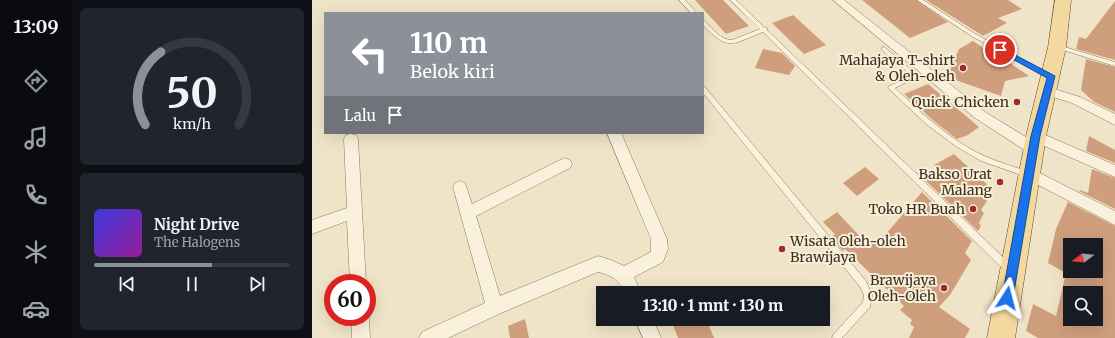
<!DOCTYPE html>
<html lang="id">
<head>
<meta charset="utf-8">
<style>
  :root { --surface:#171b24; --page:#20242c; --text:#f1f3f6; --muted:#9ea1a6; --line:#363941; --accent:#8c9099 }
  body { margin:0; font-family:Merriweather,serif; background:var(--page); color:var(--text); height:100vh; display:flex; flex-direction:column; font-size:15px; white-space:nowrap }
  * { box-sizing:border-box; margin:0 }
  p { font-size:13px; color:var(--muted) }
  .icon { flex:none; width:22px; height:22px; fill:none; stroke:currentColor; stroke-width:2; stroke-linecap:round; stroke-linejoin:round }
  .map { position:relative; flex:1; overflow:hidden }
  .panel { display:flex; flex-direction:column; gap:8px; padding:8px; background:#0d0f14; width:240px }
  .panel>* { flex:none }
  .top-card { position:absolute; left:12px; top:12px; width:380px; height:122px; border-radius:0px; box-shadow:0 4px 16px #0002; background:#8c9099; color:#fff; overflow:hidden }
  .needle { width:26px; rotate:254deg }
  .controls { position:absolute; left:751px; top:238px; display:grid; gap:8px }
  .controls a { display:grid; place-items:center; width:40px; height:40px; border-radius:0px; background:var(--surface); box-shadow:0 4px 16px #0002; font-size:20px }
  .speed { position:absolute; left:12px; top:274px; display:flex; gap:8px; font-size:20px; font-weight:700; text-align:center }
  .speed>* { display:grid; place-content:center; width:52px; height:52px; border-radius:50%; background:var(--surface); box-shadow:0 4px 16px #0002; line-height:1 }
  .speed .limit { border:6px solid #d22; background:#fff; color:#111 }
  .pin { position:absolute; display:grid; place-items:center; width:34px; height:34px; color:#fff; margin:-17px; border:2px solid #fff; border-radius:50%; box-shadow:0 1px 4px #0007 }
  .me { position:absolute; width:44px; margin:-22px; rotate:9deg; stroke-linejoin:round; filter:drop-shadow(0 0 3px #0008) }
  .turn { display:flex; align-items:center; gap:14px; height:84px; padding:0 20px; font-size:18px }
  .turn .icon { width:52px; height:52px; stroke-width:2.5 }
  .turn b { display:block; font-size:28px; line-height:34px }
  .then { display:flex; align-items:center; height:38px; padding:0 20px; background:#0003; gap:8px; font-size:15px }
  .panel .card { flex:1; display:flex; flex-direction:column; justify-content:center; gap:6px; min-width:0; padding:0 14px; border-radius:6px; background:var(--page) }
  .panel .dial { align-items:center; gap:0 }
  .dial svg { height:104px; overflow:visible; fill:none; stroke:var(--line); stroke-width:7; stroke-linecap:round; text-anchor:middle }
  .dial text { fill:var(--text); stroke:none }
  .song { display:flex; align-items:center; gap:12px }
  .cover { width:48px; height:48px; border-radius:6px; background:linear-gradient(135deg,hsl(240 70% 55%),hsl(300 70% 35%)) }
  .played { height:4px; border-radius:2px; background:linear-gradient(90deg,var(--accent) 60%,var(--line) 60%) }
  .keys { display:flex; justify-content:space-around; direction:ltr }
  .trip { position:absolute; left:284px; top:286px; width:234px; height:40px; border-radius:0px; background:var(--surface); box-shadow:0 4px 16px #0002; font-weight:800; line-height:40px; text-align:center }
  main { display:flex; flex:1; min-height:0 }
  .tabs { display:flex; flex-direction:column; width:72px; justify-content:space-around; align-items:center; background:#090b0e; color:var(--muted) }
  .tabs .icon { width:28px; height:28px }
  .tabs .selected { color:var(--accent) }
  .tabs b { font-size:18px; color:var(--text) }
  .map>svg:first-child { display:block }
</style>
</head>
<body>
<main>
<nav class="tabs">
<b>13:09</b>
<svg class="icon selected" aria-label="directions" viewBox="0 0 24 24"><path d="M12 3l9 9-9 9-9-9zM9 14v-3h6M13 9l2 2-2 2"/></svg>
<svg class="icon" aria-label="music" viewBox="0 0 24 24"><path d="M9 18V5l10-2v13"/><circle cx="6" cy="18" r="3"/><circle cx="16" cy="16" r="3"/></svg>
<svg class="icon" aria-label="phone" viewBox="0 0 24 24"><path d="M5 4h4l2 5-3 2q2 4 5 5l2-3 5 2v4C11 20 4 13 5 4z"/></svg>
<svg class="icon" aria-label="climate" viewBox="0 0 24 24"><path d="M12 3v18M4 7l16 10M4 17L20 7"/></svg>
<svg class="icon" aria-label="car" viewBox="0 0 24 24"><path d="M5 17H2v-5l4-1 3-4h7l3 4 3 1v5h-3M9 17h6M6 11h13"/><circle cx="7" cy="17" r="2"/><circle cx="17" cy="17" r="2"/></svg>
</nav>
<section class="panel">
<div class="card dial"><svg viewBox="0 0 100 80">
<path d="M14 69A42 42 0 1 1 86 69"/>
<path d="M14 69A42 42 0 0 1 26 13" stroke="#8c9099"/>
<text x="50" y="56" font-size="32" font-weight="700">50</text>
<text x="50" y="72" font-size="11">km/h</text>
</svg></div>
<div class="card">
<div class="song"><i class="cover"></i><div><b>Night Drive</b><p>The Halogens</p></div></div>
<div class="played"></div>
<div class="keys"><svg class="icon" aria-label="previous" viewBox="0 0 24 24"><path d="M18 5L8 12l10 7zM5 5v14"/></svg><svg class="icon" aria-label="pause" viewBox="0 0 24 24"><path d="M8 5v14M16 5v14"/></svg><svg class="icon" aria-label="next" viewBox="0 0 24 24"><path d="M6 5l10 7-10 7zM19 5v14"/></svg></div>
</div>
</section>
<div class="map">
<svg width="803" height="338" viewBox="0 0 803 338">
  <rect width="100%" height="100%" fill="#f0e4c8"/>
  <path fill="#cf9f7d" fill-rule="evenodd" d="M383,0h28l26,26 -23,8z
    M550,0h54l32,22 -38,16z
    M614,0h82l14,9 -24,9 9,5 -24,13z
    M803,1v59l-39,-11 3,-12 7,2z
    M481,15l33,30 -22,9 -32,-31z
    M661,41l28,19 3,-1 25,17 -24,5 -4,15 -54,-19 12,-28z
    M451,49l19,4 13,13 -6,9 -34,-7z
    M774,59l29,8v45l-21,-10 -13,-12z
    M616,84l19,16 32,27 -11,8 -11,4 -22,-17 -31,-28z
    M777,136l26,14v13l-29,-12z
    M642,154l37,34 -6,10 2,3 -6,9 3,3 -5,10 2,3 -3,5 -52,-50 12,-12 -4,-4z
    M553,167l14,12 -22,17 -14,-13z
    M780,169l23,9v31l-36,-18 1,-1 8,3z
    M610,192l50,49 -7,12 6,7 -21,35 -11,12 31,22 -5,9h-56l5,-11 -4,-3 2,-4 -12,-10 4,-4 -59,-57 -2,2 -12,-14 4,-3 -12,-12 14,-10 30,32 18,-9z
    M756,202l47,24v112h-77l-12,-7 7,-27 23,12 10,-43 -18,-10 8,-34zM758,245h26v26h-26zM758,293h26v26h-26z
    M213,319l4,19h-19l-2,-12z
    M362,319h36l-3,2 7,17h-36l-7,-18z"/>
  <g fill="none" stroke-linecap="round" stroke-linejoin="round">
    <defs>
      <path id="service" d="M367,0h6l12,13h-6z
        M418,0h6l28,27 3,1v2l244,235 1,3 -1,3 -3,1 -3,-1 -242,-239c-31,12 -35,20 -60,-7v-5l2,1c8,8 15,19 27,19l28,-11z
        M605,0h6l54,35 75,40 -1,1h-4l-74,-39z
        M746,45l57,17v4l-59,-18 -1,-1z
        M572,47l35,29 -24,12c25,24 52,49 83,65 16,8 34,13 51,19l2,2 -2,2 -2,1 -46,-16 -24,-14 -31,-23 -38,-36 1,-2 23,-10 -30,-26v-2z
        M391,87h2l161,194 6,14 -2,12 -28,31h-10l1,-3 30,-33 1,-7 -4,-8 -157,-194z"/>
      <path id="minor" d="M521,0h11l141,112 54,33 2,4 -2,4 -5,1 -5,-1 -54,-35z
        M736,87l32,10 35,17v11l-43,-22 -28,-9 -2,-3 2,-3z
        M724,131l79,34v12l-84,-37 -2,-4 2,-4z
        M295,133h14l46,106 1,10 -5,13 -29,15 7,16h-16c-6,-13 -13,-18 -27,-21l-97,41 -53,25h-29l3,-6 63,-29 -32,-116 2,-4 5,-2 5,2 7,21 88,-44 5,-2 5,2 2,4 -2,4 -94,48 24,80 98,-40 13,4 13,6 27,-14v-13z
        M39,134l5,1 2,4 8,144h-16l-3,-62 -35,13v-14l35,-12 -3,-69 2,-4z
        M718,168l85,43v14l-90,-47 -2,-4 2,-4z
        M55,313l2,4 1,21h-18l-1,-21h16z
        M323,319h18l8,19h-18z"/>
      <path id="primary" d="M743,0h16l-5,47 -20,89 -31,202h-28l39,-202 22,-89z"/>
    </defs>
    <use href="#service" stroke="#8d765c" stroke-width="1"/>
    <use href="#minor" stroke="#8d765c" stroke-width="1"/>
    <use href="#primary" stroke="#5b4430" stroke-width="1"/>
    <use href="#service" fill="#faf1dc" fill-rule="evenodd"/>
    <use href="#minor" fill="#faf1dc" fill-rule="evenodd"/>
    <use href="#primary" fill="#f3d9a0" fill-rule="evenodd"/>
  </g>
  <path fill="#1a73e8" stroke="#114b97" d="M688,47l55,29 -15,60 -27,162 -2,4 -4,2 -3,-2 -2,-4 29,-162 16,-58 -49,-27v-3z"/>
  <g fill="#9e2a2b" stroke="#f7eed8" stroke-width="1.5">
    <circle cx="651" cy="68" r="4"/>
    <circle cx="705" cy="102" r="4"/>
    <circle cx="688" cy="182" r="4"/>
    <circle cx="661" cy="209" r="4"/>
    <circle cx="470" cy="249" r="4"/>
    <circle cx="632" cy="288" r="4"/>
  </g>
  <g text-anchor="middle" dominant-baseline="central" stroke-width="4" stroke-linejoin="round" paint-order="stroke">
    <g font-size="14" fill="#3d2e20" stroke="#f7eed8" text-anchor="end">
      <text x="643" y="60">Mahajaya T-shirt<tspan x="643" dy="16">&amp; Oleh-oleh</tspan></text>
      <text x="697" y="102">Quick Chicken</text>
      <text x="680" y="174">Bakso Urat<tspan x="680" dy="16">Malang</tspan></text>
      <text x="653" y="209">Toko HR Buah</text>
      <text x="478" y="241" text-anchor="start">Wisata Oleh-oleh<tspan x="478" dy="16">Brawijaya</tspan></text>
      <text x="624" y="280">Brawijaya<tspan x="624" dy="16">Oleh-Oleh</tspan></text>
    </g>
  </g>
</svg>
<div class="controls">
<a><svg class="needle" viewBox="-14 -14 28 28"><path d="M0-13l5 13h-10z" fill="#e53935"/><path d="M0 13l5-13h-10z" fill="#9ea1a6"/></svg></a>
<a><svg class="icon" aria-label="search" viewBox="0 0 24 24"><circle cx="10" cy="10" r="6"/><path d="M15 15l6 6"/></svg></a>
</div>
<div class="speed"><div class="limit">60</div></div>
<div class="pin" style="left:688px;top:50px;background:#d93025"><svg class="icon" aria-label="arrive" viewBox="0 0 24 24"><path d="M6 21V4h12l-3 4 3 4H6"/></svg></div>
<svg class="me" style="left:695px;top:298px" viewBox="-20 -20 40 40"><path d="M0-17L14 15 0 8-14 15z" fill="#1a73e8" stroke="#fff" stroke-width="4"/></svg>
<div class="trip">13:10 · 1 mnt · 130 m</div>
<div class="top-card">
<div class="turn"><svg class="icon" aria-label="left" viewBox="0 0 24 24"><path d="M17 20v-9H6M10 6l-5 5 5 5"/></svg><div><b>110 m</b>Belok kiri</div></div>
<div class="then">Lalu<svg class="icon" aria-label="arrive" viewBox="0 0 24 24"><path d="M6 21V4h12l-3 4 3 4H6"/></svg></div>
</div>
</div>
</main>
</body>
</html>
